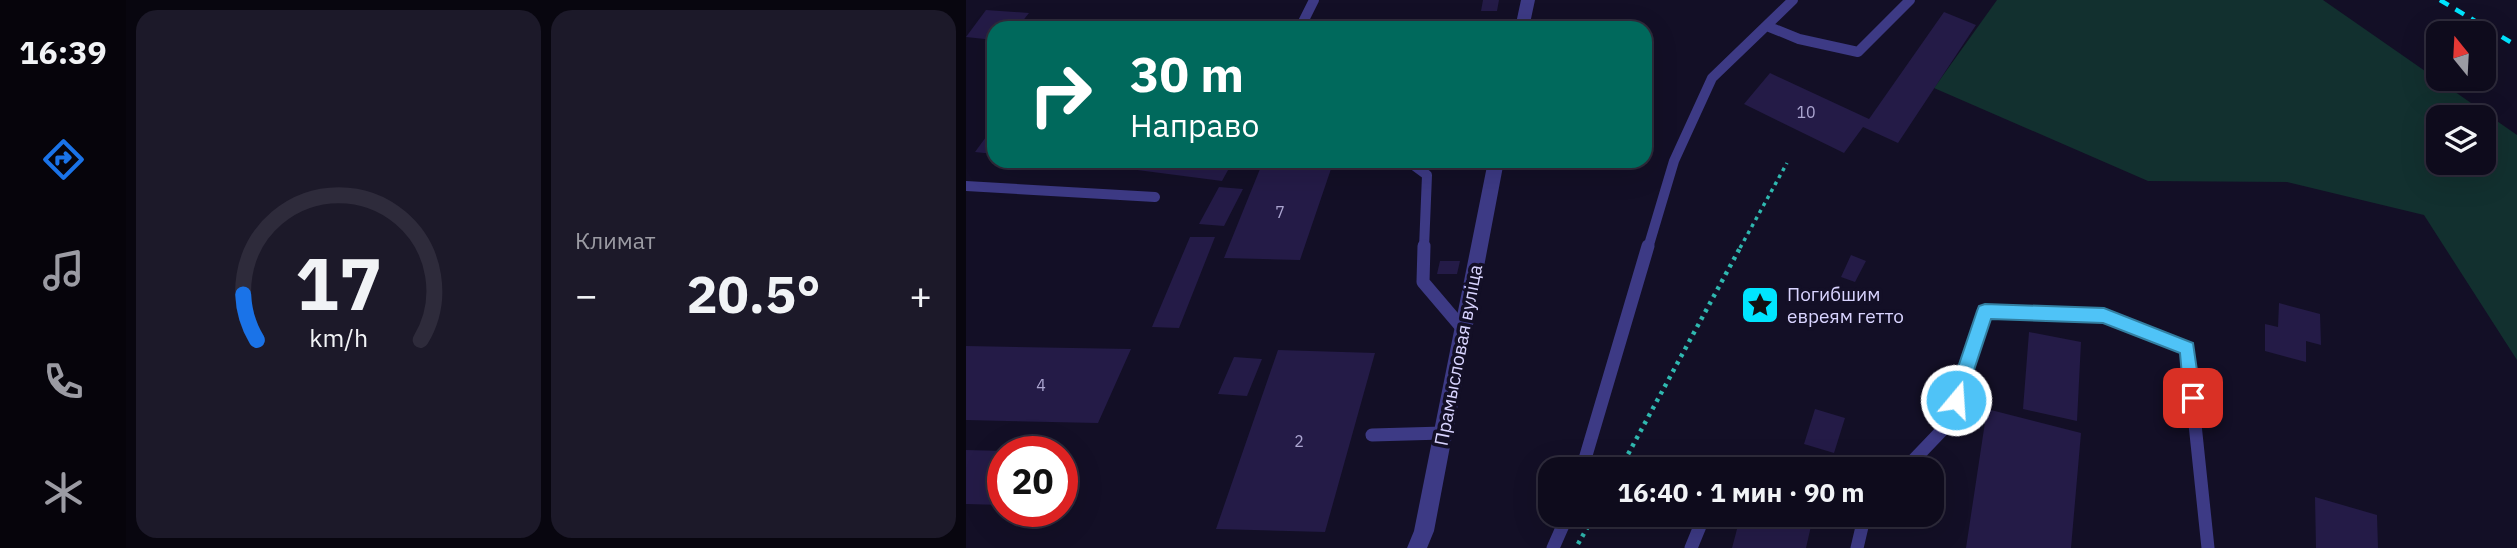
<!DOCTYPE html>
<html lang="ru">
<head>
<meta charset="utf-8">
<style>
  :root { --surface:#0e0b1c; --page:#1c1929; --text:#f1f3f6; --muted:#9b9ba3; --line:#2e2b3b; --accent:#1a73e8 }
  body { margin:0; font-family:"IBM Plex Sans",sans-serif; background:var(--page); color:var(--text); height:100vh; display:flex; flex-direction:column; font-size:26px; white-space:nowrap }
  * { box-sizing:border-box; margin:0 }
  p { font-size:23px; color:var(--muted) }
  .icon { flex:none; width:38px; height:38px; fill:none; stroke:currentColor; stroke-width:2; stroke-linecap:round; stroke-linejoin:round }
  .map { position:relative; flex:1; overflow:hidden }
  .panel { display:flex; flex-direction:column; gap:10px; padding:10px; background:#08060f; width:840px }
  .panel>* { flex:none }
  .guide { position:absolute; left:21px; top:21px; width:665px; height:147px; border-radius:21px; box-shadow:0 7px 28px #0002,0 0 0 2px var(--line); background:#00695c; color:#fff; overflow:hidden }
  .needle { width:46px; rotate:342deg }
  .tools { position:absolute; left:1460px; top:21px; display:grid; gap:14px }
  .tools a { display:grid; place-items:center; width:70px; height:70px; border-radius:14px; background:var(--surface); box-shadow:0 7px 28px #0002,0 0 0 2px var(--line); font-size:35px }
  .speed { position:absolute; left:21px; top:436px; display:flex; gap:14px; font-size:35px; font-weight:700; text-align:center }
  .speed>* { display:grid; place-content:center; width:91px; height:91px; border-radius:50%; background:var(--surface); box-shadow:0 7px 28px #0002,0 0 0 2px var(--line); line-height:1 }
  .speed .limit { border:10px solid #d22; background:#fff; color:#111 }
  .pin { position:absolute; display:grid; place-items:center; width:60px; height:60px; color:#fff; margin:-30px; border-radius:14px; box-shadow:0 4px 10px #0006 }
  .me { position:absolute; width:77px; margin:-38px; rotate:18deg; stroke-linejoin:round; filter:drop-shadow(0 0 5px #0008) }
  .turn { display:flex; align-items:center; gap:24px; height:147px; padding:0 28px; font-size:32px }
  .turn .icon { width:91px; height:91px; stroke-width:2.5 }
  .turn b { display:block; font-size:49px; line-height:60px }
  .big { font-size:52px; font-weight:700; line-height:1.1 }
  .panel .widget { flex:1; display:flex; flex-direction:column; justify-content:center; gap:10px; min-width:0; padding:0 24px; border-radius:21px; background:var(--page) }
  .panel .dial { align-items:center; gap:0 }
  .dial svg { height:182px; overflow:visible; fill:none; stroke:var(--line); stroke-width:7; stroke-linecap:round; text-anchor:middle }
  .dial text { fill:var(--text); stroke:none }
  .heat { display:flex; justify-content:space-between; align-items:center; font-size:38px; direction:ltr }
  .panel .tiles { flex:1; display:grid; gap:10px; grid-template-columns:repeat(2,1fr) }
  .trip { position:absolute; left:572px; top:457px; width:406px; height:70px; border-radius:21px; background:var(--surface); box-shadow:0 7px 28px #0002,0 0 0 2px var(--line); font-weight:700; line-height:70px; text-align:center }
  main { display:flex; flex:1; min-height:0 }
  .menu { display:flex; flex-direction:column; width:126px; justify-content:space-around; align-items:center; background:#06040b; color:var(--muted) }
  .menu .icon { width:49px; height:49px }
  .menu .current { color:var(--accent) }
  .menu b { font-size:32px; color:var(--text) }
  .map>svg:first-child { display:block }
</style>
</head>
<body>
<main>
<nav class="menu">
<b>16:39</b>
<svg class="icon current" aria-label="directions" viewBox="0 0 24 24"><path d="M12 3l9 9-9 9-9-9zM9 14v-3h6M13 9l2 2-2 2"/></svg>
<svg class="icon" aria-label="music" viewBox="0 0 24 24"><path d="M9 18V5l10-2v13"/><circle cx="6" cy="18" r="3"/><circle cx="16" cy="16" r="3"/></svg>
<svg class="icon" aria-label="phone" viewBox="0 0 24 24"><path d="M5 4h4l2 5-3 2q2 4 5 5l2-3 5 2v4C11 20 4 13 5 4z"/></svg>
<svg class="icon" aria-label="climate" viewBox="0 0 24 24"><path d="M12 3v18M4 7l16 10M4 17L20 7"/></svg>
</nav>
<section class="panel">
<div class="tiles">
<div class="widget dial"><svg viewBox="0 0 100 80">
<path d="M14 69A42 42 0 1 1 86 69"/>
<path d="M14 69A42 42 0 0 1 8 49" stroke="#1a73e8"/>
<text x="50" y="56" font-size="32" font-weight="700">17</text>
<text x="50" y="72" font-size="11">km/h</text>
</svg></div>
<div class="widget"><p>Климат</p>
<div class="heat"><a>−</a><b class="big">20.5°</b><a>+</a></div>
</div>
</div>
</section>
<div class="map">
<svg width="1551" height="548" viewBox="0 0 1551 548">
  <rect width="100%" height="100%" fill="#130f26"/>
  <path fill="#12302f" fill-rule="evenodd" d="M1031,0h326l194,135v225l-93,-145 -137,-33 -139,-1 -214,-93zM1472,117h45v46h-45z"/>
  <path fill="#241b47" d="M517,0h16l-2,11h-16z
    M20,10l43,3 -12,15h-23v12l-28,-3z
    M978,12l32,13 -78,118 -35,-16 -19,26 -100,-49 26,-31 99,46z
    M28,126v28l-19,-2z
    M102,161h165l-11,20z
    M296,164l70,2 -32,94 -76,-2z
    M253,187l24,2 -19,37 -25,-2z
    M224,237h25l-36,91 -27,-1z
    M885,255l15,6 -11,21 -14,-5z
    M474,261h20l-3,13h-20z
    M1313,303l41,11 1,31 -15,-4v21l-41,-11v-27l13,3z
    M1063,332l52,10 -4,79 -54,-12z
    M0,346l165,3 -33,74 -132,-3z
    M312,350l97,3 -50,179 -109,-3z
    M268,357l28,2 -15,37 -29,-2z
    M849,409l30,9 -11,35 -30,-9z
    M1021,409l94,24 -10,115h-105z
    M0,450l37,1v54l-37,-1z
    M1349,497l62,18 1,33h-62z
    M775,514h29l41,12 -5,22h-74z"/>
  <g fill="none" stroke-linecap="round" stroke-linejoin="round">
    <path stroke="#2fb8b0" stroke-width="3.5" stroke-dasharray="3.5 4.5" stroke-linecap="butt" d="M774,248l47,-85"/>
    <path stroke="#2fb8b0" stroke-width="4.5" stroke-dasharray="3.5 5" stroke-linecap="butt" d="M654,469l121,-223
      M612,544l17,-30"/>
    <path stroke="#3d3a85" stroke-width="10" d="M107,25l29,3
      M801,26l32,13 59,13 52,-52
      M334,28l14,-28
      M442,161l19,14 -3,73
      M0,186l189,11
      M682,248l26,-87 38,-83 81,-78"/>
    <path stroke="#3d3a85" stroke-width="13" d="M458,246l-1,36 40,47
      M406,435l71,-2
      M616,469l66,-223
      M939,469l44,-46 36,-112 119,4 83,33 21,200
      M587,548l15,-34
      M725,548l14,-34
      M891,548l8,-34"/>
    <path fill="#3d3a85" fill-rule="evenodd" d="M555,0h14l-6,28h-14z
      M522,161h16l-70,370 -7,17h-20l7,-17z"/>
    <path stroke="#00e5ff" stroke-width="4.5" stroke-dasharray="10 8" stroke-linecap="butt" d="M1474,0l77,46"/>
  </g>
  <path fill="#4fc3f7" stroke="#337fa1" stroke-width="2" d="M1019,304l119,4 89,35 8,55 -2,6 -6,2 -7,-2 -2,-6 -4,-45 -77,-30 -112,-4 -29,87 -6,2 -6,-2 -3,-6 30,-89 2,-5z"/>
  <defs>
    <symbol id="sight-square" viewBox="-11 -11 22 22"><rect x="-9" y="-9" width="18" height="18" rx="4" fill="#00e5ff" stroke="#130f26"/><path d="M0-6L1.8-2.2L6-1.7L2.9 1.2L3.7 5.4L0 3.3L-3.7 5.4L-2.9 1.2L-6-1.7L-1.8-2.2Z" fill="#111"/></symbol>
  </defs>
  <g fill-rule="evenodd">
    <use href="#sight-square" x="772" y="283" width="44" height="44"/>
  </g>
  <g text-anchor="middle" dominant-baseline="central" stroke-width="7" stroke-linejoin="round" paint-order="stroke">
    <g font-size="16" fill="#aca6d1">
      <text x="840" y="112">10</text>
      <text x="314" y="212">7</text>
      <text x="75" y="385">4</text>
      <text x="333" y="441">2</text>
    </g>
    <g font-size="19" fill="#d9d4ff" stroke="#130f26" text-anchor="start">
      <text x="821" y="294">Погибшим<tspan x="821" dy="22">евреям гетто</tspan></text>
    </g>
    <g font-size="19" fill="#d9d4ff" stroke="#130f26">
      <text transform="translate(492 355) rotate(-79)">Прамысловая вуліца</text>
    </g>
  </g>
</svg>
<div class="tools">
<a><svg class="needle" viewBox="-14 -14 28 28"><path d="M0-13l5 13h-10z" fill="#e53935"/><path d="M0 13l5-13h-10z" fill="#9b9ba3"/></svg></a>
<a><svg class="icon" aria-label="layers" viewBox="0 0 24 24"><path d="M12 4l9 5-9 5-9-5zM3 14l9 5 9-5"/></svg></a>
</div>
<div class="speed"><div class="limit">20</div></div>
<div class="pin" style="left:1227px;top:398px;background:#d93025"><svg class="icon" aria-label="arrive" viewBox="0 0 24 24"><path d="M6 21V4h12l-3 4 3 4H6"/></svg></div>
<svg class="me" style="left:990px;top:400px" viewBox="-20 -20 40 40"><circle r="17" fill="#4fc3f7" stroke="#fff" stroke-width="3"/><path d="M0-11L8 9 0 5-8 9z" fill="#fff"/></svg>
<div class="trip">16:40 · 1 мин · 90 m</div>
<div class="guide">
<div class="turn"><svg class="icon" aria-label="right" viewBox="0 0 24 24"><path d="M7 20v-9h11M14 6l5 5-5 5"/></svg><div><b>30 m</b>Направо</div></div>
</div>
</div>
</main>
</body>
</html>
